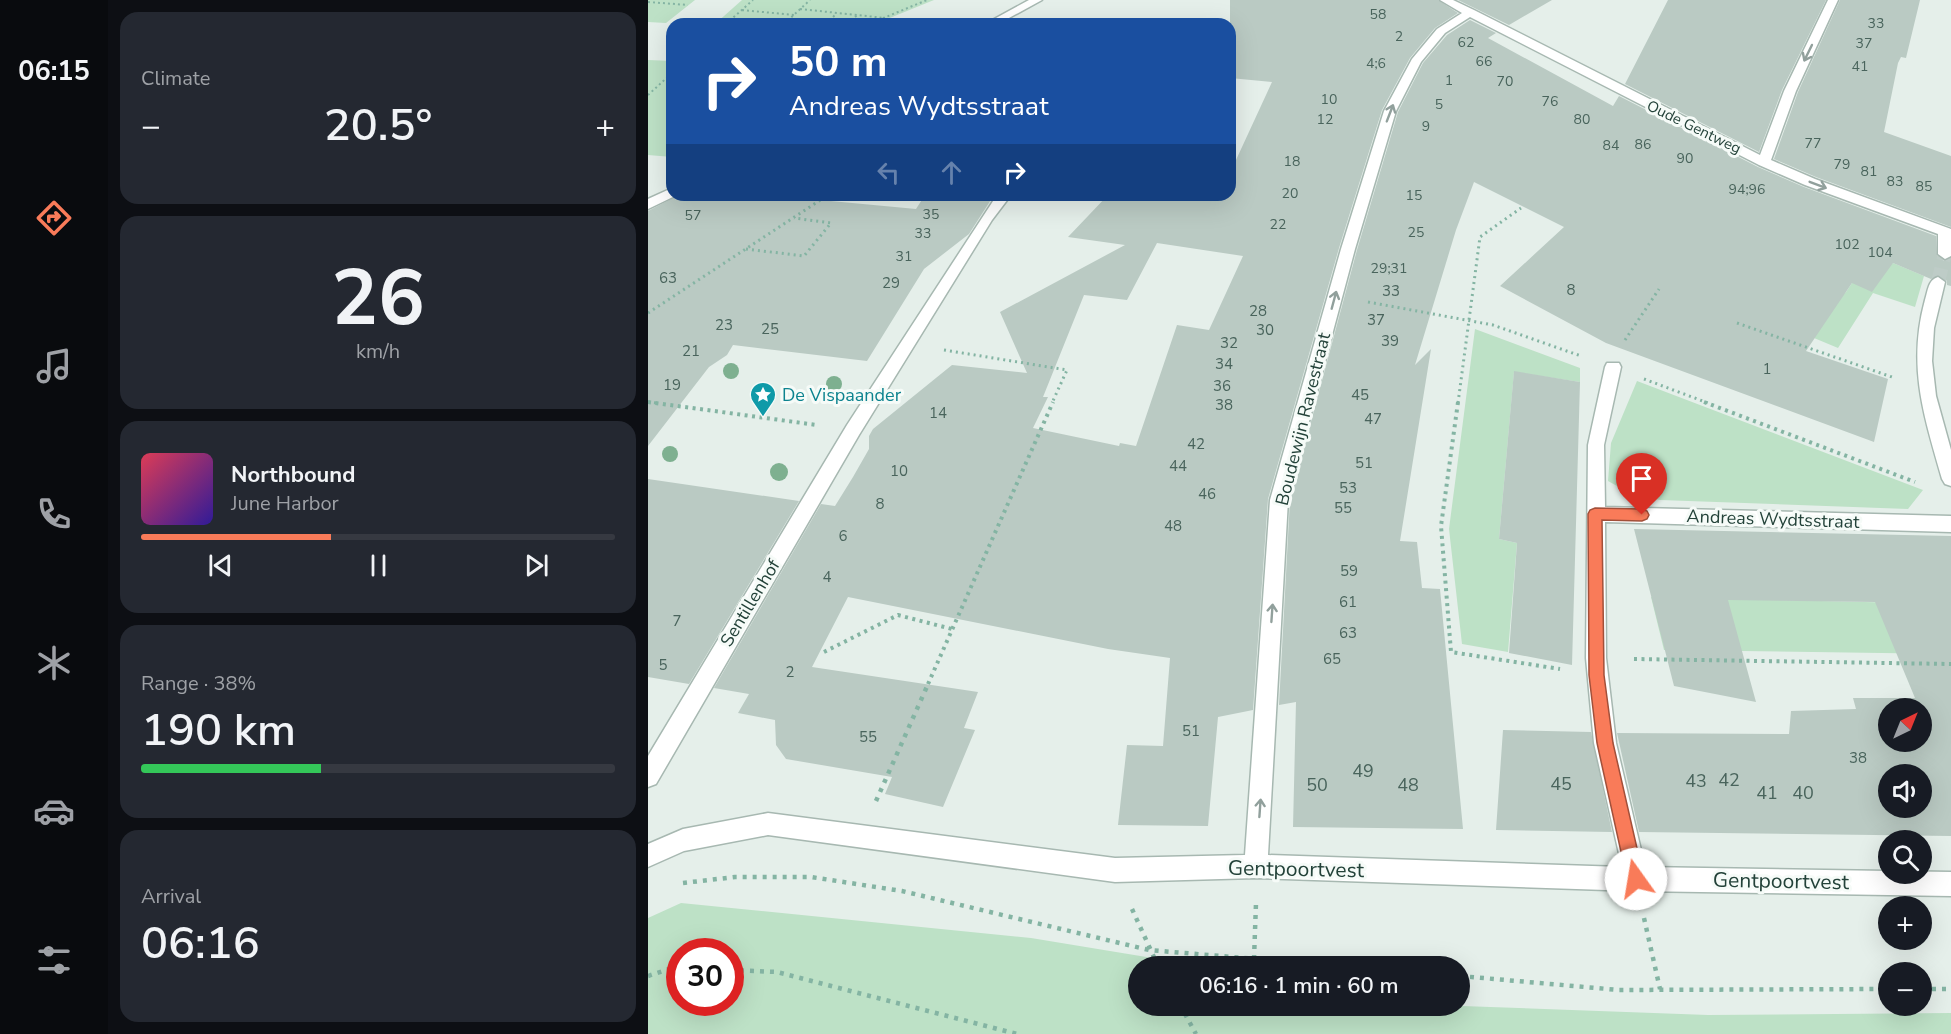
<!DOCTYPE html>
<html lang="en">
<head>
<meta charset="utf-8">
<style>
  :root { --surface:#171b24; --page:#242831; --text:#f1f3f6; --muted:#9ea1a6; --line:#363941; --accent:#f97b59 }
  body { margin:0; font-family:"Nunito Sans",sans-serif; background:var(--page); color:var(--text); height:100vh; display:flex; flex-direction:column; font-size:22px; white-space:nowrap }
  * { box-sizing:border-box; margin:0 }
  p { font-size:20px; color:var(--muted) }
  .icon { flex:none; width:33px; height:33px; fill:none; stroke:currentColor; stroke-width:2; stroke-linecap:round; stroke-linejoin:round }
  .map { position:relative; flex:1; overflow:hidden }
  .drawer { display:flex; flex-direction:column; gap:12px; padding:12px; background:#0d0f14; width:540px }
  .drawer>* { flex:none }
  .hud { position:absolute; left:18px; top:18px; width:570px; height:183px; border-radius:18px; box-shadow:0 6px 24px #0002; background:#1a4fa0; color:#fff; overflow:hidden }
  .needle { width:39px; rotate:43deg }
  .controls { position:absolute; left:1230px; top:698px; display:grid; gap:12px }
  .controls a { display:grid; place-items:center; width:54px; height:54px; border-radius:50%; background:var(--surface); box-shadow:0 6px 24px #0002; font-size:30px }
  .speed { position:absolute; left:18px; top:938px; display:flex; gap:12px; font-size:30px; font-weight:700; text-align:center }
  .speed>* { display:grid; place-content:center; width:78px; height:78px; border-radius:50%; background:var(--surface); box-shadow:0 6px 24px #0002; line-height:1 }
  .speed .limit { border:9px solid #d22; background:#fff; color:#111 }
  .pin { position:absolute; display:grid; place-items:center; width:51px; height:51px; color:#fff; margin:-62px -26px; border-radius:50% 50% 50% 0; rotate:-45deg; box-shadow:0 0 6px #0007 }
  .pin .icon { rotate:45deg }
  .me { position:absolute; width:66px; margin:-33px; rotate:347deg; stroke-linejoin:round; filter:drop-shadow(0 0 4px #0008) }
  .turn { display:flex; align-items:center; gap:21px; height:126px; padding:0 24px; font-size:27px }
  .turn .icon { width:78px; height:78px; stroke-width:2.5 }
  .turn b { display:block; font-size:42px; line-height:51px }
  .lanes { display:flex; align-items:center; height:57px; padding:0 24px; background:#0003; justify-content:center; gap:30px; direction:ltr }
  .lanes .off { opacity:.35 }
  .big { font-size:45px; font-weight:600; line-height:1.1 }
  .drawer .tile { flex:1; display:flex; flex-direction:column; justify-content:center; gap:9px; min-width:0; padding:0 21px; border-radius:18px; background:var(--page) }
  .drawer .dial { align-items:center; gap:0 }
  .dial b { font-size:78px; line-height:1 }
  .song { display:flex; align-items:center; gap:18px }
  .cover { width:72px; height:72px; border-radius:9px; background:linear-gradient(135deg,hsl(350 70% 55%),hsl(250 70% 35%)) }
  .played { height:6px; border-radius:3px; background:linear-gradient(90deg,var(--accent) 40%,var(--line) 40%) }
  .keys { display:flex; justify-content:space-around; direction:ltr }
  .heat { display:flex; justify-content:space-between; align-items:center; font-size:33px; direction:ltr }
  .charge { height:9px; border-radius:4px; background:linear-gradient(90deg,#34c759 38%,var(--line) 0) }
  .trip { position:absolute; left:480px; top:956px; width:342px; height:60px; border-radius:30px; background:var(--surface); box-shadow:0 6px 24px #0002; font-weight:600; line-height:60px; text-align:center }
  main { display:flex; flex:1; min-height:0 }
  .menu { display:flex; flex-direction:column; width:108px; justify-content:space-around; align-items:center; background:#090b0e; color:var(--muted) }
  .menu .icon { width:42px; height:42px }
  .menu .active { color:var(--accent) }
  .menu b { font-size:27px; color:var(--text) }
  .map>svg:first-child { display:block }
</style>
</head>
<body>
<main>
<nav class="menu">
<b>06:15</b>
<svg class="icon active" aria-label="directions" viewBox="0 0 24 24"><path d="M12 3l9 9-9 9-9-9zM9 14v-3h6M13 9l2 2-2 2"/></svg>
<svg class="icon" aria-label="music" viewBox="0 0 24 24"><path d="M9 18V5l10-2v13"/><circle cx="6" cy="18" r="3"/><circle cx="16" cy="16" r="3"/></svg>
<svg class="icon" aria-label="phone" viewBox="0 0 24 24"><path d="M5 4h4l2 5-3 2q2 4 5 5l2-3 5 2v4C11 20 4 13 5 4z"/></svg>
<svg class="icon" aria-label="climate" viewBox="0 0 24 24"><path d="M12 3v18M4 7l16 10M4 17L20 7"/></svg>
<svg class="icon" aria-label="car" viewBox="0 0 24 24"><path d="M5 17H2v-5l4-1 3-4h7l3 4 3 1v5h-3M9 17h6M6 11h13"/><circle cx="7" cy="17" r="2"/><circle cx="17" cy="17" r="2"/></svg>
<svg class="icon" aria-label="filters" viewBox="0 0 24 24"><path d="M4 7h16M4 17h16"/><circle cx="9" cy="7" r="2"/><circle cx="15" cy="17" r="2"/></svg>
</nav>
<section class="drawer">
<div class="tile"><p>Climate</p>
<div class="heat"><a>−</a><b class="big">20.5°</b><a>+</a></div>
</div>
<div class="tile dial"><b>26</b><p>km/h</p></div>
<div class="tile">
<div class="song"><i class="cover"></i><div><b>Northbound</b><p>June Harbor</p></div></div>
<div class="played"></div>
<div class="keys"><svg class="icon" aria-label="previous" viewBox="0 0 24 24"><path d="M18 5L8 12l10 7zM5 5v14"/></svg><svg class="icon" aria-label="pause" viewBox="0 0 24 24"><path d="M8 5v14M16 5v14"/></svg><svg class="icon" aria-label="next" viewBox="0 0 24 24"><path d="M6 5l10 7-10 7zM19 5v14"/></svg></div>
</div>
<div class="tile"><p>Range · 38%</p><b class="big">190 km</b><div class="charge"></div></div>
<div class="tile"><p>Arrival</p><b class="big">06:16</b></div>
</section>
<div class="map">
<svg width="1303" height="1034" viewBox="0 0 1303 1034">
  <rect width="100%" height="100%" fill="#e5efea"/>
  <path fill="#bde1c6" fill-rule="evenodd" d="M0,0h47l-29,23 -18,-1z
    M94,0h192l-59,24h-160z
    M0,60l24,1v96l-24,-2z
    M1245,263l31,13 -9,31 -42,-14 -35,55 -36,-15 44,-41 6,-9z
    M827,329l105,39v14l-66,-10 -15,167 18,4 -9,109 -46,-8 -13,-115z
    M989,381l286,109 -15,19 -248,-9 -27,-5 -25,-14 3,-38z
    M1003,597l300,7v50l-287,-4z
    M33,903l350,35 170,28h-63v39h296l274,10 243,-2v21h-1303v-116zM32,951h50v51h-50z"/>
  <path fill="#bacac3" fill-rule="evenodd" d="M582,0h208l20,13 -23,15 -25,30 -28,52 -43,138 -71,251 -15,211 -35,7 -10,109 -90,-1 9,-80 36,1 7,-88 -62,-9 -260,-52 -36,70 166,25 -14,36 11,2 -32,77 -58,-13 7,-17 -106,-18 -10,-14 -1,-25 -37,-7 11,-19 -35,-6 107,-184 14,2 18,-29 16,-28v-13l4,-7 79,-64 75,8 -27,-61 125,-67 -57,-8 40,-42h122v-22l42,-91 -42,-4zM509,243l86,13 -34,74 -32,-5 -41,121 -16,-3 -1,3 -86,-18 15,-31h-5l41,-102 43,5z
    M810,0h94l-43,25z
    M1020,0h158l-44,90 -23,62 -134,-68z
    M1192,0h80l-14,58 -5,-1 -3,6 -14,69 67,24v71l-135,-50 -42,-18 24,-67z
    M822,20l26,13 -8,5 125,68 6,-10 139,71 46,20 132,49 1,20 7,5 7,-2v27l-4,-1v-4l-8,-6 -8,4 -38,-16 -21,29 -20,-9 -46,68 82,28 -14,63 -268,-99 -106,-57 64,-59 -90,-45 -18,48 -41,135 16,-16 -31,192 17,1 5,46 18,1 23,240 -170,-2 3,-125 -17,3 11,-205 67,-250 41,-138 25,-49 24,-28z
    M31,195h88l149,14 9,-14h69l-25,39 -45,35 -57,92 -134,-16 -6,10 -18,12 -61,79v-235z
    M866,371l66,11 -8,283 -63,-12 8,-110 -18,-4z
    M0,479l151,22 -110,183 -41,-7z
    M986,529l317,7v300l-312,-4 -22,-99 172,1 2,-23 65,-2 -3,-11h62l-40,-96 -147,-2 28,102 -82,-16zM1240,708h34v33h-34zM1240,774h34v33h-34z
    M855,730l88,2 21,100 -116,-2z"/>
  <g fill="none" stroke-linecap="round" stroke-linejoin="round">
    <path stroke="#beccc7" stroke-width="14" stroke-dasharray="14 8" stroke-linecap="butt" d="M1290,282l7,-28"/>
    <defs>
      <path id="minor" d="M381,0h13l-44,24h-13z
        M792,0h13l21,10 286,145 24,-64 44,-91h10l-42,91 -25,69 44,19 136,50v27l-6,3 -7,-5v-20l-133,-49 -46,-20 -289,-148 -25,16 -24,29 -25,49 -41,138 -67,251 -20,355 354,12 -28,-124 -8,-85 2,-213 17,-78 2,-4h12l2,4 -17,78 1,62 346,9v16l-346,-10 1,136 10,85 29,124 306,5v24l-315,-5 -380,-13 -141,4 -347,-47 -84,16 -36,16v-23l35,-15 85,-16 347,45 130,-3 25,-355 71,-251 43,-138 28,-52 25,-30 25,-16z
        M24,188v7h5l-29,14v-10z
        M349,195h14l-19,25 -133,215 -203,349 -8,3v-31l199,-331z
        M1290,277l7,5 -11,46 -2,33 4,35 15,54v36l-6,-2 -3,-5c-18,-63 -35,-113 -17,-179 3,-9 3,-20 13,-23z"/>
    </defs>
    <use href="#minor" stroke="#a7b8b1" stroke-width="3"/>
    <path stroke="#84b4a3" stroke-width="2" stroke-dasharray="2 3" stroke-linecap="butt" d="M0,2l40,3
      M152,9l85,9
      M94,10l52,5
      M140,20l38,4
      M78,24l27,-24
      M136,24l26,-24
      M178,24l10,-10
      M200,24l9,-9
      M221,24l58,-24
      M0,95l24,-22"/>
    <path stroke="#84b4a3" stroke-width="3" stroke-dasharray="2 4" stroke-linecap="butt" d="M98,249l58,7 27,-33 -37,-5
      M720,302l125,23 88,31
      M0,313l180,-118
      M1089,323l155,54
      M977,340l34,-51
      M296,350l123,20 -15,33
      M996,379l64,24
      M0,402l9,1
      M810,403l22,-166 41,-29"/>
    <path stroke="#84b4a3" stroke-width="4" stroke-dasharray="3 4.5" stroke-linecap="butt" d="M0,402l169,23
      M810,402l-17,124 10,126 109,17
      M1056,402l211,80
      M176,652l74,-37 54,14
      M986,659l317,5
      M280,684l125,-282"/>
    <path stroke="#84b4a3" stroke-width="4.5" stroke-dasharray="4 6" stroke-linecap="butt" d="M228,801l53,-119
      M35,883l52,-6h76l91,14 247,59 190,16
      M484,909l26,57
      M996,918l16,71
      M606,959l2,-56
      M82,970l47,2 240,62
      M0,976l21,-7h11
      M812,976l159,14 269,-1
      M1274,989h29
      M532,1005l16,29"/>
    <use href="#minor" fill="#fff" fill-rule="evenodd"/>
  </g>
  <g fill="#7eb090">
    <circle cx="83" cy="371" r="8"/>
    <circle cx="186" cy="384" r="8"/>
    <circle cx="22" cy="454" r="8"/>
    <circle cx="131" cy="472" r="9"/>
  </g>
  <defs><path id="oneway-shaft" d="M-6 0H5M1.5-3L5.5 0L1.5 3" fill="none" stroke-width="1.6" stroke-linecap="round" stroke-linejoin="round" transform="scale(1.5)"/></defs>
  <g stroke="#91a09c">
    <use href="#oneway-shaft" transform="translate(1160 53) rotate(116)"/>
    <use href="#oneway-shaft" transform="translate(742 113) rotate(-69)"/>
    <use href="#oneway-shaft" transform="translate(1170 185) rotate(21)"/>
    <use href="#oneway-shaft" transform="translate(686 300) rotate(-75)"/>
    <use href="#oneway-shaft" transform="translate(624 613) rotate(-86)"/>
    <use href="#oneway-shaft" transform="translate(612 808) rotate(-86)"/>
  </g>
  <path fill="#f97b59" stroke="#a2503a" stroke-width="1.5" d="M947,508l47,1 5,2 2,4 -2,4 -5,2 -40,-1 2,155 9,68 31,136 -2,6 -6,3 -7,-3 -2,-6 -30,-136 -8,-68 -1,-161 2,-4z"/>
  <defs>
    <symbol id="sight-pin" viewBox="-11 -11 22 30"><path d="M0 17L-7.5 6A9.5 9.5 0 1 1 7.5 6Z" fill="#0f9aa8" stroke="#f6fbf8"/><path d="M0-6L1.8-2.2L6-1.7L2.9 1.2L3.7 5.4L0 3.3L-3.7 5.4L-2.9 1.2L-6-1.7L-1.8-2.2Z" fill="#fff"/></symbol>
  </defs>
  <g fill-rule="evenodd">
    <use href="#sight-pin" x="100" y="380" width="30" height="40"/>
  </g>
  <g text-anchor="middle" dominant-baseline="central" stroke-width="6" stroke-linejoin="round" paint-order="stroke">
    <g font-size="14" fill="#49645c">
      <text x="730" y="14">58</text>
      <text x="1228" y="23">33</text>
      <text x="751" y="36">2</text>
      <text x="818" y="42">62</text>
      <text x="1216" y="43">37</text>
      <text x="836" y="61">66</text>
      <text x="728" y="63">4;6</text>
      <text x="1212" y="66">41</text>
      <text x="801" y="80">1</text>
      <text x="857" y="81">70</text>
      <text x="681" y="99">10</text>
      <text x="902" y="101">76</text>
      <text x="791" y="104">5</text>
      <text x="677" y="119">12</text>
      <text x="934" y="119">80</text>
      <text x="778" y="126">9</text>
      <text x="1165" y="143">77</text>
      <text x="995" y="144">86</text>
      <text x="963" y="145">84</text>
      <text x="1037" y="158">90</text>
      <text x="644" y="161">18</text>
      <text x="1194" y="164">79</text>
      <text x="1221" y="171">81</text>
      <text x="1247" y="181">83</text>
      <text x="1276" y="186">85</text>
      <text x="1099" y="189">94;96</text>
      <text x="642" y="193">20</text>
      <text x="766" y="195">15</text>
      <text x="283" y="214">35</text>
      <text x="45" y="215">57</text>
      <text x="630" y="224">22</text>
      <text x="768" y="232">25</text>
      <text x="275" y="233">33</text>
      <text x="1199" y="244">102</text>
      <text x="1232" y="252">104</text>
      <text x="256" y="256">31</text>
      <text x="741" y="268">29;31</text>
    </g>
    <g font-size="15" fill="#234239" stroke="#f6fbf8">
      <text transform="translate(1046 127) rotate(26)">Oude Gentweg</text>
    </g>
    <g font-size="15" fill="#49645c">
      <text x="20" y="278">63</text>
      <text x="243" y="283">29</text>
      <text x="923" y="290">8</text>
      <text x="743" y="291">33</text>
      <text x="610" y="311">28</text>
      <text x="728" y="320">37</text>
      <text x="76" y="325">23</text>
      <text x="122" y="329">25</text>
      <text x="617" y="330">30</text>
      <text x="742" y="341">39</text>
      <text x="581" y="343">32</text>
      <text x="43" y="351">21</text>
      <text x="576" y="364">34</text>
      <text x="1119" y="369">1</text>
      <text x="24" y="385">19</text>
      <text x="574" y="386">36</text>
      <text x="712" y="395">45</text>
      <text x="576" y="405">38</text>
      <text x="290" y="413">14</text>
      <text x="725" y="419">47</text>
      <text x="548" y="444">42</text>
      <text x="716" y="463">51</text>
      <text x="530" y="466">44</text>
      <text x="251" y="471">10</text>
      <text x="700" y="488">53</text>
      <text x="559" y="494">46</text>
      <text x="232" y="504">8</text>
      <text x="695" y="508">55</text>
      <text x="525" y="526">48</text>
      <text x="195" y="536">6</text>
      <text x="701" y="571">59</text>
      <text x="179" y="577">4</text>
      <text x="700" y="602">61</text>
      <text x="29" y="621">7</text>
      <text x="700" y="633">63</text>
      <text x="684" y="659">65</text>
      <text x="15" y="665">5</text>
      <text x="142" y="672">2</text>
      <text x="543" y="731">51</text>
      <text x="220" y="737">55</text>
      <text x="1210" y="758">38</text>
    </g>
    <g font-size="18" fill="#0d838f" stroke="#f6fbf8" text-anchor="start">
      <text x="134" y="395">De Vispaander</text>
    </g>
    <g font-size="18" fill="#234239" stroke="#f6fbf8">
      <text transform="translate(655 419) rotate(-76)">Boudewijn Ravestraat</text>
      <text transform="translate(1125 519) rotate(2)">Andreas Wydtsstraat</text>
      <text transform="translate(102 603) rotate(-59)">Sentillenhof</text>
    </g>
    <g font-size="18" fill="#49645c">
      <text x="715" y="771">49</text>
      <text x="1081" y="780">42</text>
      <text x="1048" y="781">43</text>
      <text x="913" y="784">45</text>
      <text x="669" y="785">50</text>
      <text x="760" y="785">48</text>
      <text x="1119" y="793">41</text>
      <text x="1155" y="793">40</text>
    </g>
    <g font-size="21" fill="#234239" stroke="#f6fbf8">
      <text transform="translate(648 869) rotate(1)">Gentpoortvest</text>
      <text transform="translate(1133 881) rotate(1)">Gentpoortvest</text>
    </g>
  </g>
</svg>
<div class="controls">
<a><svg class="needle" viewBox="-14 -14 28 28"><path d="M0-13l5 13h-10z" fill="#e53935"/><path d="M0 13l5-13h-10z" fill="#9ea1a6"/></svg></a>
<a><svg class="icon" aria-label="sound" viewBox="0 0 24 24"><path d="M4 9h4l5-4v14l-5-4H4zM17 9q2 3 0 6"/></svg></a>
<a><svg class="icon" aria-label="search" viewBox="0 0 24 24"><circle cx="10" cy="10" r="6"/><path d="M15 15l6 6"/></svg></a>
<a>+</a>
<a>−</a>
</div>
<div class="speed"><div class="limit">30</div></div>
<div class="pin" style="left:994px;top:515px;background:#d93025"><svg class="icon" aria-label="arrive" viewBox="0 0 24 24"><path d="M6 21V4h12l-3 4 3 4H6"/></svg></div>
<svg class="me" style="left:988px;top:879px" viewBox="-20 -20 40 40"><circle r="19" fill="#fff"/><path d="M0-13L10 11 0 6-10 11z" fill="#f97b59"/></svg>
<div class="trip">06:16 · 1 min · 60 m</div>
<div class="hud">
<div class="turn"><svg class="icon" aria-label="right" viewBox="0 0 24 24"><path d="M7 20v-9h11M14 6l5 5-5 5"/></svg><div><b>50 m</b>Andreas Wydtsstraat</div></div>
<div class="lanes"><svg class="icon off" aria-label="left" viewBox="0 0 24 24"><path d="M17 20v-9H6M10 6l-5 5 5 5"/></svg><svg class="icon off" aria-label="ahead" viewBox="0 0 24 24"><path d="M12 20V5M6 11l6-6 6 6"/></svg><svg class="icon" aria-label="right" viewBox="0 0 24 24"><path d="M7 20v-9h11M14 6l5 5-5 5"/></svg></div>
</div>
</div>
</main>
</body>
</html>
